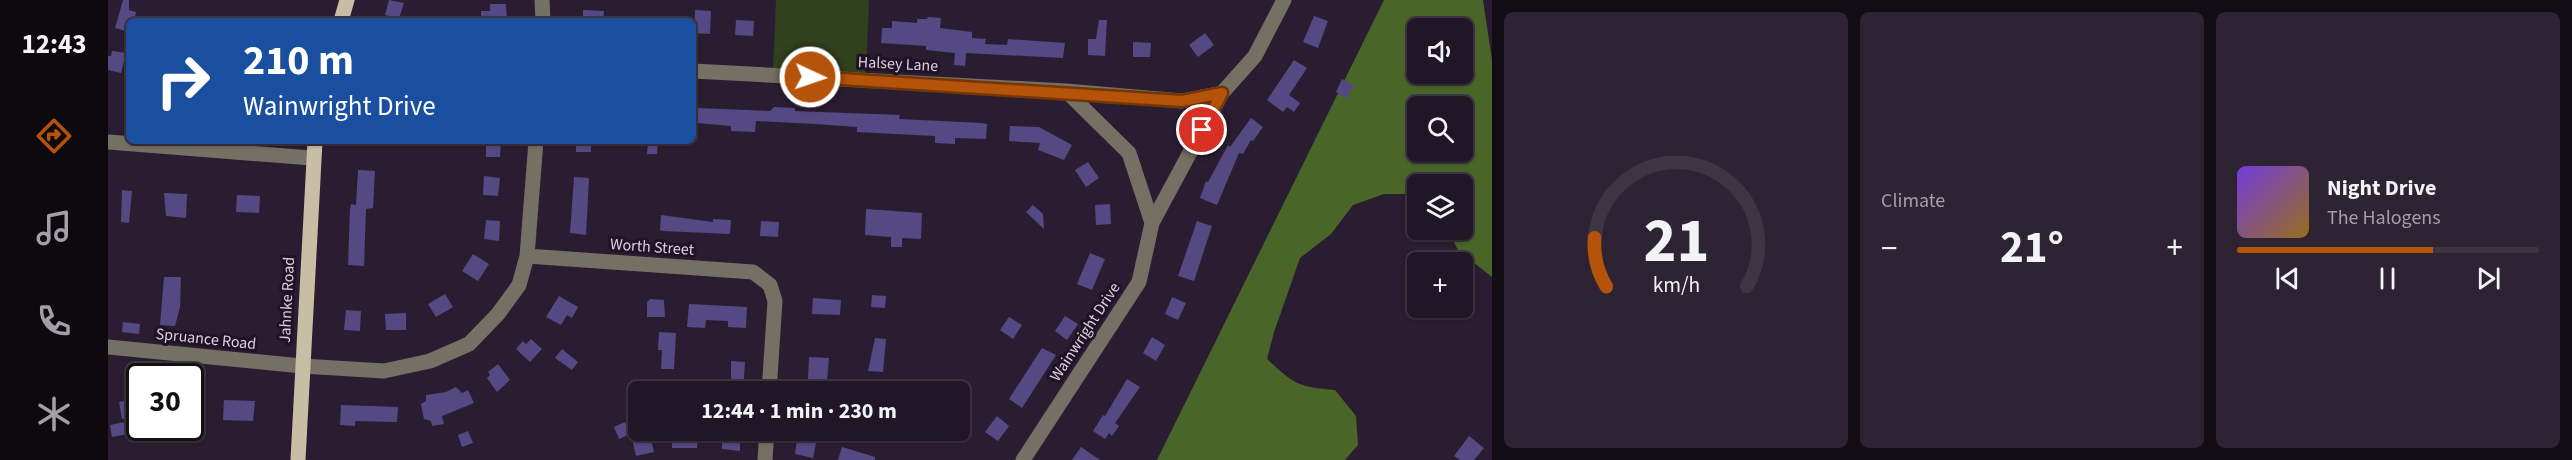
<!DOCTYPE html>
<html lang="en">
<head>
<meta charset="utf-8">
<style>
  :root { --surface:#201625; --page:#2d2332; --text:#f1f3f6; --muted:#a29fa7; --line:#3d3542; --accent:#b45309 }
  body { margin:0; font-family:"Source Sans 3",sans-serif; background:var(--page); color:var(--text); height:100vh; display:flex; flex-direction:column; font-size:22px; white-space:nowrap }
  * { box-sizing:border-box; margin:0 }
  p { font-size:20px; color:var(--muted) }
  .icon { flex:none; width:33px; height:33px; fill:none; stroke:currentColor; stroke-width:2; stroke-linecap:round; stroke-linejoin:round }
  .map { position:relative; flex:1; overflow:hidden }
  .drawer { display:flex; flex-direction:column; gap:12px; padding:12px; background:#120c14; width:1080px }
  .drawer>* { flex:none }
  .hud { position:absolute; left:18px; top:18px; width:570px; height:126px; border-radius:9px; box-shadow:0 2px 4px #0004,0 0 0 2px var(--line); background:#1a4fa0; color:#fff; overflow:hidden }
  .controls { position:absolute; left:1299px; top:18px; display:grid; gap:12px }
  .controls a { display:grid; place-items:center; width:66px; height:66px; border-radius:9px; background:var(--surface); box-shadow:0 2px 4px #0004,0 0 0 2px var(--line); font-size:30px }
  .speed { position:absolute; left:18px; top:363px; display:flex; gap:12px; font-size:30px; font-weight:700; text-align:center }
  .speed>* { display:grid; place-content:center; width:78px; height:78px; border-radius:50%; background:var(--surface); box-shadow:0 2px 4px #0004,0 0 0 2px var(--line); line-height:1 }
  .speed .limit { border:3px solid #111; border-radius:9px; background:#fff; color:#111 }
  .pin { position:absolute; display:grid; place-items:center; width:51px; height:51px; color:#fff; margin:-26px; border:3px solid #fff; border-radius:50%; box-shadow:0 2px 6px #0007 }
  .me { position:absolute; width:66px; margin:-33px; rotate:93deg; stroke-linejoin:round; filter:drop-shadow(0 0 4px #0008) }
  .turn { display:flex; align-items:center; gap:21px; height:126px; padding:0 18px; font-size:27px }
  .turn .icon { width:78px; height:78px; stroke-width:2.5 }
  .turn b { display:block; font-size:42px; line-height:51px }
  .big { font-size:45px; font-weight:700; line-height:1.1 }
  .drawer .tile { flex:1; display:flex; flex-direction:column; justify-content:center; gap:9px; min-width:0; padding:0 21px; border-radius:9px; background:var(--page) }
  .drawer .dial { align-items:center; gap:0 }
  .dial svg { height:156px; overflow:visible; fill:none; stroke:var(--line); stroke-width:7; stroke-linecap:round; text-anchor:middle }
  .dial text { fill:var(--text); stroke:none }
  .song { display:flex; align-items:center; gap:18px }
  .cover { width:72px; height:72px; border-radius:9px; background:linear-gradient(135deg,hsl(260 70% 55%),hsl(40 70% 35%)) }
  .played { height:6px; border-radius:3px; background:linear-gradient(90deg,var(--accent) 65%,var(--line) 65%) }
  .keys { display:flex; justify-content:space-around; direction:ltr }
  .heat { display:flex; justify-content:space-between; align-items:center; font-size:33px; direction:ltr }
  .drawer .tiles { flex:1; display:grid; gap:12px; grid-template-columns:repeat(3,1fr) }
  .trip { position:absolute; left:520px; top:381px; width:342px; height:60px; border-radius:9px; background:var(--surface); box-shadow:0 2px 4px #0004,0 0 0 2px var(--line); font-weight:700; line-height:60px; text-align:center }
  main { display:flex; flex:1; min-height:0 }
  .dock { display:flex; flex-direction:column; width:108px; justify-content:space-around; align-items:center; background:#0d090f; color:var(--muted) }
  .dock .icon { width:42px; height:42px }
  .dock .on { color:var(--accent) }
  .dock b { font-size:27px; color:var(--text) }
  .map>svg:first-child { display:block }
</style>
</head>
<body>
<main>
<nav class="dock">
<b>12:43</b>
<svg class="icon on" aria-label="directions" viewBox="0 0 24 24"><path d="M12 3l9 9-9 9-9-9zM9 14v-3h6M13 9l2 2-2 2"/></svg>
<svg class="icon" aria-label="music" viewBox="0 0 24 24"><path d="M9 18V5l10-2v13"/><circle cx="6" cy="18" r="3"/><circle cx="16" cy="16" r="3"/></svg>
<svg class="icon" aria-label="phone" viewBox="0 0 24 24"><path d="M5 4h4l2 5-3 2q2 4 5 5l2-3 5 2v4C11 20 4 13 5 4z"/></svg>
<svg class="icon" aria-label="climate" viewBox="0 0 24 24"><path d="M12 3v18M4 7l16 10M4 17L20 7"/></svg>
</nav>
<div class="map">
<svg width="1384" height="460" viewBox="0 0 1384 460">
  <rect width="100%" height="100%" fill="#2b1d31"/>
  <path fill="#31411e" d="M668,0h93l-3,73 -93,-4z"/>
  <path fill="#496528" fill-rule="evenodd" d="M1276,0h99l9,60v217l-34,-27 -10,-20h14v-46h-44l-1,10h-33l-31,11 -22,29 -31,24 -26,74 -7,27c27,25 31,28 68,31l21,26 2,29 -13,15h-188zM1310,28h44v46h-44zM1310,106h44v46h-44z"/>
  <path fill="#554983" d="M15,0h6v10l7,2 -2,9h-5v11l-14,-4z
    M281,0l15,3 -5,16 -14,-4z
    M382,4h16l1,17h-26v-10h9z
    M475,10l21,1 -1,10h-20z
    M587,10l16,1 -1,23 -16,-1z
    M1206,16l14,5 -10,27 -15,-6z
    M820,17l13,1 -1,10 32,4v6l14,1 -1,5 22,1 1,-6 57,4 -2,15 -97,-5 -1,13 -11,-1 1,-12 -29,-3v-4l-45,-3 1,-15h10v-7l25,2v-4h10z
    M628,20l18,1 -1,15 -18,-1z
    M991,20h8l-2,36 -17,-1v-16h8z
    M1097,33l9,12 -16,12 -9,-12z
    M1025,42l18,1 -1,14h-17z
    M4,51l14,2 -5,20 -13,-3v-14h3z
    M1186,60l13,8 -18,27 11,8 -6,9 -7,-5 -4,5 -16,-12z
    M1234,79l12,6 -7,13 -11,-6z
    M666,107l21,1v3l105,4 -1,4 83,4 5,1 -1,15 -31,-1v6l-20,-1v-7l-78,-4v-5l-42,-3 -59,-3 -1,11 -24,-1v-5l-34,-3 1,-15 72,3z
    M1143,118l12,9 -10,14 -2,-1 -8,14 -4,-1 -22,52 -17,-7 6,-17 2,1 20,-37 2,2z
    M902,126l29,1 33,18 -8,15 -26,-10 2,-7 -31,-2z
    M378,141h15l-1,16h-14z
    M468,141h15v11h-15z
    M540,142h10l-1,12h-10z
    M980,162l11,16 -13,9 -11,-17z
    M250,170l17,1 -2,37 -7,1 -2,57 -16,-1 2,-56 1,-5 5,1z
    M376,176l16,2 -2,18 -15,-1z
    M466,177l15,1 -3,57 -16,-2z
    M14,190l10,1 -3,32 -8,-1z
    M56,193l23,1 -1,24 -20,-2z
    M129,195l23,1 -1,17 -23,-1z
    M1002,204l1,20 -15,1 -1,-20z
    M925,205l10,9 1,15 -18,-17z
    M758,209l56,4 -1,26 -19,-1v9h-11v-10l-26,-2z
    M553,215l52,7v-3l18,1 -1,14 -67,-3 -3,-1z
    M378,220l14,1 -1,20 -15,-2z
    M653,221l18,1 -1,15 -18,-1z
    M1089,221l15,5 -18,55 -16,-5z
    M982,253l15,6 -13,31 -15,-6z
    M365,254l16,10 -11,17 -16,-10z
    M56,277h17l-1,30 -5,19 -15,-1z
    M337,294l8,13 -17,10 -8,-13z
    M764,295l14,1 -1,12 -14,-1z
    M451,296l19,11 -6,11 -5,-3 -6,10 -15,-8z
    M1064,297l14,6 -8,17 -13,-6z
    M705,298l28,2 -1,15 -28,-1z
    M542,299l14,1 1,17h-18v-15z
    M581,304l58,3 -1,21 -18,-1v-6l-22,-1 -1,8 -18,-1z
    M238,310l15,1 -1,20 -16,-1z
    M298,313v17h-20l-1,-16z
    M957,316l13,8 -11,16 -12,-9z
    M901,317l13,8 -9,14 -13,-9z
    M15,322l17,2 -1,10 -17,-2z
    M551,332l17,1 -2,36h-13l1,-19h-4z
    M1044,337l13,8 -9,16 -13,-8z
    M767,338l11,1 -3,33 -15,-1z
    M423,339l11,10 -12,13 -14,-13 7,-8 3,3z
    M934,348l14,7 -34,53 -13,-9z
    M454,349l16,13 -6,8 -17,-12z
    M701,357l20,1 -2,24 -19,-1z
    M623,361l14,1 -2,30h-12z
    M390,364l12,16 -13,12 -10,-14 3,-3 -2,-3z
    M1019,379l13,8 -25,36 4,3 -7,10 -3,-3 -4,6 -12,-8 10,-16 2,1z
    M348,387l6,6 6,-3 6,13 -32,13 2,8 -12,2 -1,-5 -7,-2 -3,-15 5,-3v-6l20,-3z
    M32,398v17l-18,4 -3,-17z
    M82,398l14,1 -1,17 -13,-1z
    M116,400l31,1 -2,20 -30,-1z
    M233,405l57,2 -1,15 -42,-1v5l-15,-1z
    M889,416l12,10 -11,15 -13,-9z
    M22,421l3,12 -21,4 -2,-12z
    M517,422l5,12 -11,5 -5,-12z
    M541,430l5,22 -18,4 -5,-21z
    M360,431l5,12 -11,4 -4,-12z
    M564,433l26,1 -1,14h-25z
    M614,435l18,1v15l-18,-2z
    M1361,436l15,12 -10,12h-14l-6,-4z
    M689,440l19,3 -3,15 -18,-4z
    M734,447l33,10v3h-37z
    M973,447l19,13h-28z"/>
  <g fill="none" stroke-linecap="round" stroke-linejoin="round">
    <path stroke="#747064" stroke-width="15" d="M434,0l1,21
      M585,71l373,20 63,62 23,70
      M958,91l116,10 40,-8
      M0,142l204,16
      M419,256l226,16 17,13 5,16 -6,91
      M0,347l194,19 82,5 46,-10 39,-17 29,-30 21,-29 8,-29 9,-115
      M657,460l2,-30
      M915,460l116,-178 13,-59 70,-130 33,-37 29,-56"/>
    <path stroke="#c7bfa5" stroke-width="15" d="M233,21l6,-21
      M190,460l17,-319"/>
  </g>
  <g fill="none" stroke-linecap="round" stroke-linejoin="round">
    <defs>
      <path id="route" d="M702,77l372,24 40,-8 -20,37"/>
    </defs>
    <use href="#route" stroke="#753606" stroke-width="15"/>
    <use href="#route" stroke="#b45309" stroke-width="10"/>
  </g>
  <g text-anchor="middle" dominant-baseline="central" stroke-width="6" stroke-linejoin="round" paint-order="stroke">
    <g font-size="16" fill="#dad1df" stroke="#211327">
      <text transform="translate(790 64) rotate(3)">Halsey Lane</text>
      <text transform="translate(544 247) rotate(4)">Worth Street</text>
      <text transform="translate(179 300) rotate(-87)">Jahnke Road</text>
      <text transform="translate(977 332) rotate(-57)">Wainwright Drive</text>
      <text transform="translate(98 339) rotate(6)">Spruance Road</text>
    </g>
  </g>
</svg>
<div class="controls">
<a><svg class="icon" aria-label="sound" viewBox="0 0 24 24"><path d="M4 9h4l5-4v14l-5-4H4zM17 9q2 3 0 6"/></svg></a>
<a><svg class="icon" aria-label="search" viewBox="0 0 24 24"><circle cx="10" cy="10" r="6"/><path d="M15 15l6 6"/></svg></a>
<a><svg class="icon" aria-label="layers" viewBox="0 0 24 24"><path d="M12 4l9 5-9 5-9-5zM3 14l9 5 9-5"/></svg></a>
<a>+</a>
</div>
<div class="speed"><div class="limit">30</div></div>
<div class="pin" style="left:1094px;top:130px;background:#d93025"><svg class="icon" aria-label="arrive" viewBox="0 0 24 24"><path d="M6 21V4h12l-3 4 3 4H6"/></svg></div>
<svg class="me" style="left:702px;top:77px" viewBox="-20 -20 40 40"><circle r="17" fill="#b45309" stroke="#fff" stroke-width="3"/><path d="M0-11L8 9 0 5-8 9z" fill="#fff"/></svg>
<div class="trip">12:44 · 1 min · 230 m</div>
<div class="hud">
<div class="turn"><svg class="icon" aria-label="right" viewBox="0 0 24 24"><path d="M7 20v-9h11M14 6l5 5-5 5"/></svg><div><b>210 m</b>Wainwright Drive</div></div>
</div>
</div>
<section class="drawer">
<div class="tiles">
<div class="tile dial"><svg viewBox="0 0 100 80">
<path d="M14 69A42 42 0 1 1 86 69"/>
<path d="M14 69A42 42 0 0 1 8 44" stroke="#b45309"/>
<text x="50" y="56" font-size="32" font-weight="700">21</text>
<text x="50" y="72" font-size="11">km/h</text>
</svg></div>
<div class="tile"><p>Climate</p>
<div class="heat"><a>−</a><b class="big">21°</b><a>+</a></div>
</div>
<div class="tile">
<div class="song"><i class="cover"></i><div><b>Night Drive</b><p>The Halogens</p></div></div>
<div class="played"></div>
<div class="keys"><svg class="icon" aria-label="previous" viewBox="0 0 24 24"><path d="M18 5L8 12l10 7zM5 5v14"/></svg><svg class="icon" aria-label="pause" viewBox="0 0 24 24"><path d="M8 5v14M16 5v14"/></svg><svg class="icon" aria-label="next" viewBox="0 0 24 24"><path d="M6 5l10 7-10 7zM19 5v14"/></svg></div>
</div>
</div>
</section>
</main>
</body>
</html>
